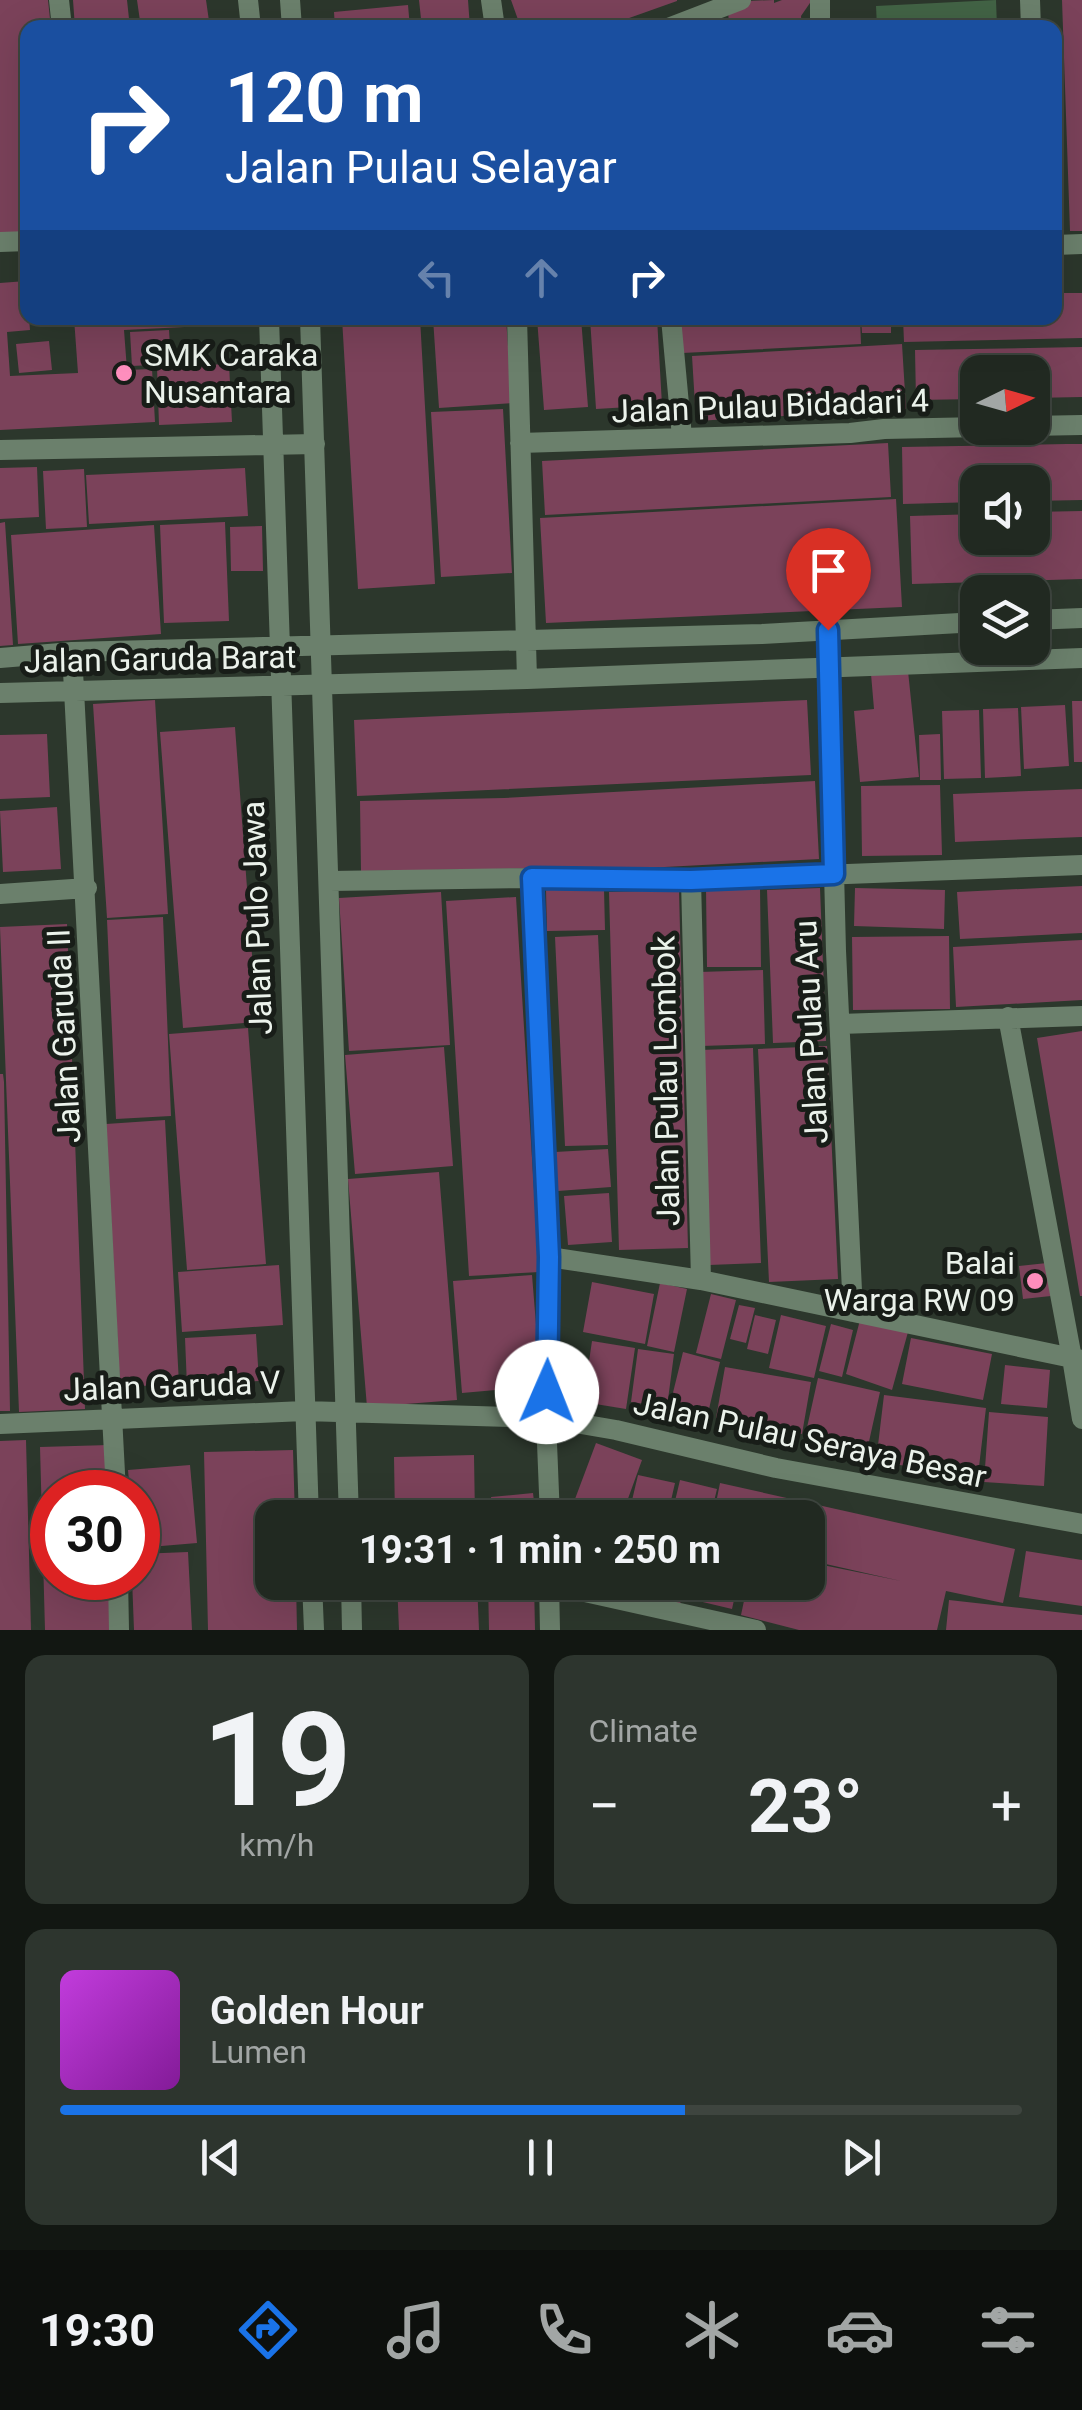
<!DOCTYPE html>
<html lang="en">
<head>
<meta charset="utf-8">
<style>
  :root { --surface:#212921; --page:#2d352e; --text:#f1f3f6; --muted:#a2a6a5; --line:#3e453f; --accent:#1a73e8 }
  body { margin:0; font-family:Roboto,sans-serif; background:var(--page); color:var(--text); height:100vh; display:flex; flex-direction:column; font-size:38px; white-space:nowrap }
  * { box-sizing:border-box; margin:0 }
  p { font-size:32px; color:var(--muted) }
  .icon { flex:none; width:55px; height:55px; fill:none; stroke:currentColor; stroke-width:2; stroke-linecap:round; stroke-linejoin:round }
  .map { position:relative; height:1630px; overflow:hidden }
  .details { display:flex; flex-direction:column; gap:25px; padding:25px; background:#121712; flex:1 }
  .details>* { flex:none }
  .banner { position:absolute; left:20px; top:20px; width:1042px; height:305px; border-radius:20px; box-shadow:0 10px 40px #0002,0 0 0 2px var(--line); background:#1a4fa0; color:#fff; overflow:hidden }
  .needle { width:65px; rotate:85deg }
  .controls { position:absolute; left:960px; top:355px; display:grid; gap:20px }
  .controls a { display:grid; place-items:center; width:90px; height:90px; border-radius:20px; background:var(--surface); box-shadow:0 10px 40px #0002,0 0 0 2px var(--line); font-size:50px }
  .speed { position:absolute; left:30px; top:1470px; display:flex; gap:20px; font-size:50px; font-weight:700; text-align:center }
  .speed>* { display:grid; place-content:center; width:130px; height:130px; border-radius:50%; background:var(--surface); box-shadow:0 10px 40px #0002,0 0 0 2px var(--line); line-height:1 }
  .speed .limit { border:15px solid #d22; background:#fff; color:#111 }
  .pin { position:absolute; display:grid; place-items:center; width:85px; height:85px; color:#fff; margin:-102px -42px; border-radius:50% 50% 50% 0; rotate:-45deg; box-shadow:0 0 10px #0007 }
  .pin .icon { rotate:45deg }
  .me { position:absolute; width:110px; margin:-55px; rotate:1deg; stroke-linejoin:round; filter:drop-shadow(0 0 8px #0008) }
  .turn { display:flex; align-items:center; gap:35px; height:210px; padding:0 40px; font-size:45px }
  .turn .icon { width:130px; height:130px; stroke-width:2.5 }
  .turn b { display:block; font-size:70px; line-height:85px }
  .lanes { display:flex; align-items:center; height:95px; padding:0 40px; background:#0003; justify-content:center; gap:50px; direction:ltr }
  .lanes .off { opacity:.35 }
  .big { font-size:75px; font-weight:700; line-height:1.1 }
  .details .widget { flex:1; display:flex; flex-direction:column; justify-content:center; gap:15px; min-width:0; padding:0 35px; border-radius:20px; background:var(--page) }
  .details .dial { align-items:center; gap:0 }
  .dial b { font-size:130px; line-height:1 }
  .song { display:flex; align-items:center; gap:30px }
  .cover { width:120px; height:120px; border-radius:15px; background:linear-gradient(135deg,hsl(290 70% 55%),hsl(290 70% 35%)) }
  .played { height:10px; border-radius:5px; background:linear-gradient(90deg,var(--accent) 65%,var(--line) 65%) }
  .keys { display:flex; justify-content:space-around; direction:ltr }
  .heat { display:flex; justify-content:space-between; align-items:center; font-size:55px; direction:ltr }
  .details .tiles { flex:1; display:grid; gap:25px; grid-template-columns:1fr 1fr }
  .widget:last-child { grid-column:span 2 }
  .trip { position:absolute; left:255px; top:1500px; width:570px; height:100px; border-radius:20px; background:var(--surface); box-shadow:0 10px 40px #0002,0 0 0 2px var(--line); font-weight:700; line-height:100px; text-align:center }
  .tab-bar { display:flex; height:160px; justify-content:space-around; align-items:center; background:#0d100d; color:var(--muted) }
  .tab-bar .icon { width:70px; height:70px }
  .tab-bar .selected { color:var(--accent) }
  .tab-bar b { font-size:45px; color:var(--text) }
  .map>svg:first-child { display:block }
</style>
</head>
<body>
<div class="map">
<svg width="1082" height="1630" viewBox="0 0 1082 1630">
  <rect width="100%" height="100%" fill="#2c372c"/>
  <path fill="#426345" d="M996,0l1,27h-120l-1,-21z"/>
  <path fill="#7b425a" d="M0,0h48l3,28h-23v207l-28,1z
    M73,0h54l3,28h-55z
    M137,0h69l4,28h-69z
    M419,0h49l2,28h-48z
    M511,0h166v1l-76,27h-80z
    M774,0v3l8,-3h30l-11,16 1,12h-73l-1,-21 19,-6z
    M1062,0h20v231h-12z
    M408,5l2,23h-75l-1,-16z
    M26,281l4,49 -23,2 3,44 68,-3 -4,-55h151v7l-101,5 3,40 25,-1 3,53 -155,8v-147z
    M1055,293h27v45l-178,4 -1,-24h152z
    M342,318h78l15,266 -77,5z
    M433,318h73l6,85 -73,5z
    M537,318h44l7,89 -44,3z
    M590,318h67l5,87 -66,4z
    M680,318h180l1,26 -179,9z
    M861,318h30v15h-29z
    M169,330l2,34 -39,2 -2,-34z
    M49,341l3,29 -33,3 -3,-29z
    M902,344l4,65 -210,12 -4,-65z
    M1082,347v50l-50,1v-26h-54v27l-62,1 -1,-50z
    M229,364l3,58 -73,3 -2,-58z
    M503,409l9,164 -71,4 -10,-165z
    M888,443l3,54 -346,18 -3,-54z
    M1067,444h15v56l-50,1v-19h-54v20l-75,2 -1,-57z
    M37,467l2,50 -39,2v-51z
    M245,468l3,48 -159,8 -3,-49z
    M84,469l3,58 -41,2 -3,-58z
    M896,499l6,108 -356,16 -6,-105z
    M1082,511v68l-170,5 -2,-68 68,-2v24h54v-26z
    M5,522l8,123 -13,1v-123z
    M225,522l4,99 -65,2 -4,-98z
    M154,525l7,109 -143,10 -7,-109z
    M262,526l1,45h-32l-1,-44z
    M908,671l11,106 -59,5 -6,-71 20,-2 -3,-35z
    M155,700l13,214 -61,4 -14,-214z
    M807,700l4,75 -454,21 -3,-76z
    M1072,701h10v61h-8z
    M1065,705l4,61 -45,3 -3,-62z
    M1018,708l3,68 -36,2 -2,-69z
    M979,710l2,68 -37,1 -2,-68z
    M235,727l22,295 -74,6 -23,-296z
    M47,734l3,63 -50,2v-64z
    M940,734l1,46h-21l-1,-45z
    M815,781l4,78 -230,12 -35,-3 -193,3 -1,-70 144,-3z
    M940,785l2,70 -80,1 -1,-70z
    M1082,789v48l-127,5 -2,-48z
    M57,807l4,62 -58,3 -3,-61z
    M1082,886v47l-122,6 -3,-47z
    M760,887l1,80h-54l-1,-79z
    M820,888l6,153 -53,2 -6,-153z
    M855,888l90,2 -1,39 -90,-3z
    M604,889l1,41 -58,1 -1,-41z
    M679,890l9,358 -69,2 -10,-358z
    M441,892l9,153 -101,6 -10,-153z
    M516,897l23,375 -70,4 -23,-375z
    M163,917l8,199 -55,3 -9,-199z
    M67,924l18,485 -66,3 -19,-485z
    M598,935l10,210 -43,1 -10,-209z
    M949,936l1,73 -97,1 -1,-73z
    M1082,940v60l-126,7 -3,-60z
    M763,970l2,74 -64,2 -2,-74z
    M248,1028l18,236 -79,6 -18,-236z
    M1082,1031v265h-2l-43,-258z
    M827,1046l11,233 -69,3 -11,-233z
    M444,1047l9,119 -98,8 -10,-119z
    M753,1048l8,215 -52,2 -8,-215z
    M0,1074h3l1,8 6,329h-10z
    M165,1120l14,264 -59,3 -14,-263z
    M608,1149l3,38 -53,4 -3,-39z
    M439,1172l18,228 -90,7 -19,-228z
    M609,1193l3,49 -44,3 -4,-49z
    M1047,1263l4,33 -28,3 -4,-33z
    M279,1265l4,60 -101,7 -4,-60z
    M532,1275l9,111 -79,7 -9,-112z
    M592,1282l62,12 -9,50 -62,-12z
    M660,1283l27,6 -13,63 -27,-6z
    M711,1294l25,6 -15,59 -25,-6z
    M739,1305l16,3 -9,35 -16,-4z
    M755,1315l21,5 -8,34 -21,-5z
    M781,1315l45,11 -12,52 -45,-10z
    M860,1320l48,12 -16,58 -46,-16z
    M831,1324l22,6 -11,47 -23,-6z
    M256,1334l3,47 -72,5 -2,-48z
    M911,1338l81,16 -9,46 -81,-16z
    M592,1341l43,7 -9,61 -43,-7z
    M638,1349l36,5 -7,53 -36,-5z
    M683,1352l37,10 -15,64 -38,-9z
    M1005,1365l45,5 -3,38 -46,-4z
    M725,1367l86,15 -9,52 -86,-16z
    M818,1378l62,14 -14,63 -62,-14z
    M884,1395l102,13 -8,67 -102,-13z
    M989,1412l59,5 -4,69 -60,-4z
    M26,1440l5,190h-31v-189z
    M596,1443l46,17 -21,58 -52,-3z
    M109,1445l1,47h-58v86h61l1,52h-69l-5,-183z
    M293,1450l2,68h-23v64h24l1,48h-89l-4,-178z
    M474,1455l1,63h-80l-1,-61z
    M190,1465l7,78 -59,5v-56h-8l-2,-22z
    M638,1475l37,8 -8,35 -38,-5z
    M680,1480l37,9 -7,29h-39z
    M720,1483l295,66 -12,54 -57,-12 -9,39h-138l-58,-15 7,-33h60v-20l93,19 -93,-21v-42h-95z
    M533,1493l3,25h-43l-2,-21z
    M1026,1551l56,9v46l-63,-9z
    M188,1552l4,78h-58l-2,-52h6v-24z
    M397,1582h80l2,48h-80z
    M488,1582h46l1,48h-46z
    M649,1582h35l-4,23 -34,-7z
    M689,1582h49l-6,27 -46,-11z
    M949,1600l133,15v15h-136z"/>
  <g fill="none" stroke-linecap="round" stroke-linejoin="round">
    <path stroke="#6b806c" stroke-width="20" d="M59,0l3,28
      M248,0l3,28
      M290,0l2,28
      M491,0l4,28
      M1030,0l1,28
      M668,28l73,-28
      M820,28v-28
      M0,242l28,-1
      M1055,245l27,-1
      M269,318l40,1200
      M310,318l39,1200
      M517,318l10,361
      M671,318l11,119
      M520,443l330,-10 34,-4 198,-4
      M0,450l315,-6
      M1032,620l50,-2
      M828,630l8,321 17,361
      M72,652l44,840
      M0,658l72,-6 690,-18 216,-12
      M0,693l527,-14 555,-21
      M532,878l17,379 -3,161 4,100
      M691,880l10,400
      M330,881l202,-3 159,2 391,-15
      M0,894l87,-6
      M1008,1017l64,341 10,2
      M840,1024l242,-8
      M549,1257l152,23 371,78 10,61
      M0,1424l304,-13 242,7 70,12 160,38 306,56
      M118,1578l1,52
      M312,1582l2,48
      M351,1582l1,48
      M549,1582l1,48
      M549,1584l207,46"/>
  </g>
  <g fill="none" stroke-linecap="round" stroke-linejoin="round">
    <defs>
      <path id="route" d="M547,1392l2,-135 -17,-379 159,2 143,-6 -6,-244"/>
    </defs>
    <use href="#route" stroke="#114b97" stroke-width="25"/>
    <use href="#route" stroke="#1a73e8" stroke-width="18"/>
  </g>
  <g fill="#fe8ebd" stroke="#181d18" stroke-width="4">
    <circle cx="124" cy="373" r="10"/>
    <circle cx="1035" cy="1281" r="10"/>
  </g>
  <g text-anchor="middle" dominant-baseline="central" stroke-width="10" stroke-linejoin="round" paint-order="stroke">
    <g font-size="32" fill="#ebf2eb" stroke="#181d18" text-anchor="start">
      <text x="144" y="355">SMK Caraka<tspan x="144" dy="37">Nusantara</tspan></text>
      <text x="1015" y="1263" text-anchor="end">Balai<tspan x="1015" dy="37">Warga RW 09</tspan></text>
    </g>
    <g font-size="32" fill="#ebf2eb" stroke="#181d18">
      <text transform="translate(770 406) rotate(-2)">Jalan Pulau Bidadari 4</text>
      <text transform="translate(160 659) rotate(-1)">Jalan Garuda Barat</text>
      <text transform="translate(257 918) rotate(-92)">Jalan Pulo Jawa</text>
      <text transform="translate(811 1032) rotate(-93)">Jalan Pulau Aru</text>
      <text transform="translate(64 1036) rotate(-93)">Jalan Garuda II</text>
      <text transform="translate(666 1081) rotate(-91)">Jalan Pulau Lombok</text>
      <text transform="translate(172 1386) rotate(-2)">Jalan Garuda V</text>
      <text transform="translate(810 1440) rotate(12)">Jalan Pulau Seraya Besar</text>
    </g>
  </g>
</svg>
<div class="controls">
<a><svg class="needle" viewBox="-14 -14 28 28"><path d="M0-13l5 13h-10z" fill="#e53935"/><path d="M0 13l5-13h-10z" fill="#a2a6a5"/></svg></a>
<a><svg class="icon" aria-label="sound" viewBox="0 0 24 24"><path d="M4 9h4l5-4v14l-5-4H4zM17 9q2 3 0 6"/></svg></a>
<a><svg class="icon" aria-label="layers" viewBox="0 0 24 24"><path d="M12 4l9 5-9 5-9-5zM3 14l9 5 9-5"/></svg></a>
</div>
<div class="speed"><div class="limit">30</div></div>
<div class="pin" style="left:828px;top:630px;background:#d93025"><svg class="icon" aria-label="arrive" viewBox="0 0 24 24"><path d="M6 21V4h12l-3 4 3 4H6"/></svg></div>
<svg class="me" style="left:547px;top:1392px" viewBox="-20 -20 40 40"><circle r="19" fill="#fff"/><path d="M0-13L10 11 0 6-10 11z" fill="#1a73e8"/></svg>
<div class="trip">19:31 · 1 min · 250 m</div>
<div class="banner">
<div class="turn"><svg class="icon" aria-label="right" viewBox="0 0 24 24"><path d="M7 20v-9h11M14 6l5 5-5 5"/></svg><div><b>120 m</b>Jalan Pulau Selayar</div></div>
<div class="lanes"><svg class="icon off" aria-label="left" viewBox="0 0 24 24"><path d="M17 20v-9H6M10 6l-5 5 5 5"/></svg><svg class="icon off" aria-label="ahead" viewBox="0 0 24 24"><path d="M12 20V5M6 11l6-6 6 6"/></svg><svg class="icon" aria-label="right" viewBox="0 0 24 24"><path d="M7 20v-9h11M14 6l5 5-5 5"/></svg></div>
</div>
</div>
<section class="details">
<div class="tiles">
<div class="widget dial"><b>19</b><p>km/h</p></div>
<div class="widget"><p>Climate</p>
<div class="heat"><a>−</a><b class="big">23°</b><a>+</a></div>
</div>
<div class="widget">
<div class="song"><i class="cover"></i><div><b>Golden Hour</b><p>Lumen</p></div></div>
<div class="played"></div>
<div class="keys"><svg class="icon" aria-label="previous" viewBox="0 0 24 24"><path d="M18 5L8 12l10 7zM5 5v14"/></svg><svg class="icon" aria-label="pause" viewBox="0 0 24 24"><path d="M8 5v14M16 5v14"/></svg><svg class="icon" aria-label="next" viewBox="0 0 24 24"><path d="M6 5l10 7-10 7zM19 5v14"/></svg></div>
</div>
</div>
</section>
<nav class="tab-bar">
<b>19:30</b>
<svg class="icon selected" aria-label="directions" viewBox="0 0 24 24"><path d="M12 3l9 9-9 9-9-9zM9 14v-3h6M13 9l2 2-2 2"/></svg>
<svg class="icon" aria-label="music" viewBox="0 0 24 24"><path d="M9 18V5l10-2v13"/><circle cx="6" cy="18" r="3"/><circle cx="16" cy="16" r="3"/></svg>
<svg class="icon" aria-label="phone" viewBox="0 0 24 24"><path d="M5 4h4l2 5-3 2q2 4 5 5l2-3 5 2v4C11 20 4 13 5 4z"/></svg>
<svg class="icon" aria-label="climate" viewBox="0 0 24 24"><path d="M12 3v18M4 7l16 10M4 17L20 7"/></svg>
<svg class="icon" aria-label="car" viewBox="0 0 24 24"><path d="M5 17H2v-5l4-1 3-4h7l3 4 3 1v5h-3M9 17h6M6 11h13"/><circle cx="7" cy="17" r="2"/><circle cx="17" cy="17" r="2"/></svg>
<svg class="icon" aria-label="filters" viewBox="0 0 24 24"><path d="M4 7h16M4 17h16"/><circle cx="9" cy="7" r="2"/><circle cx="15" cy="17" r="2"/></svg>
</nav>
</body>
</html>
